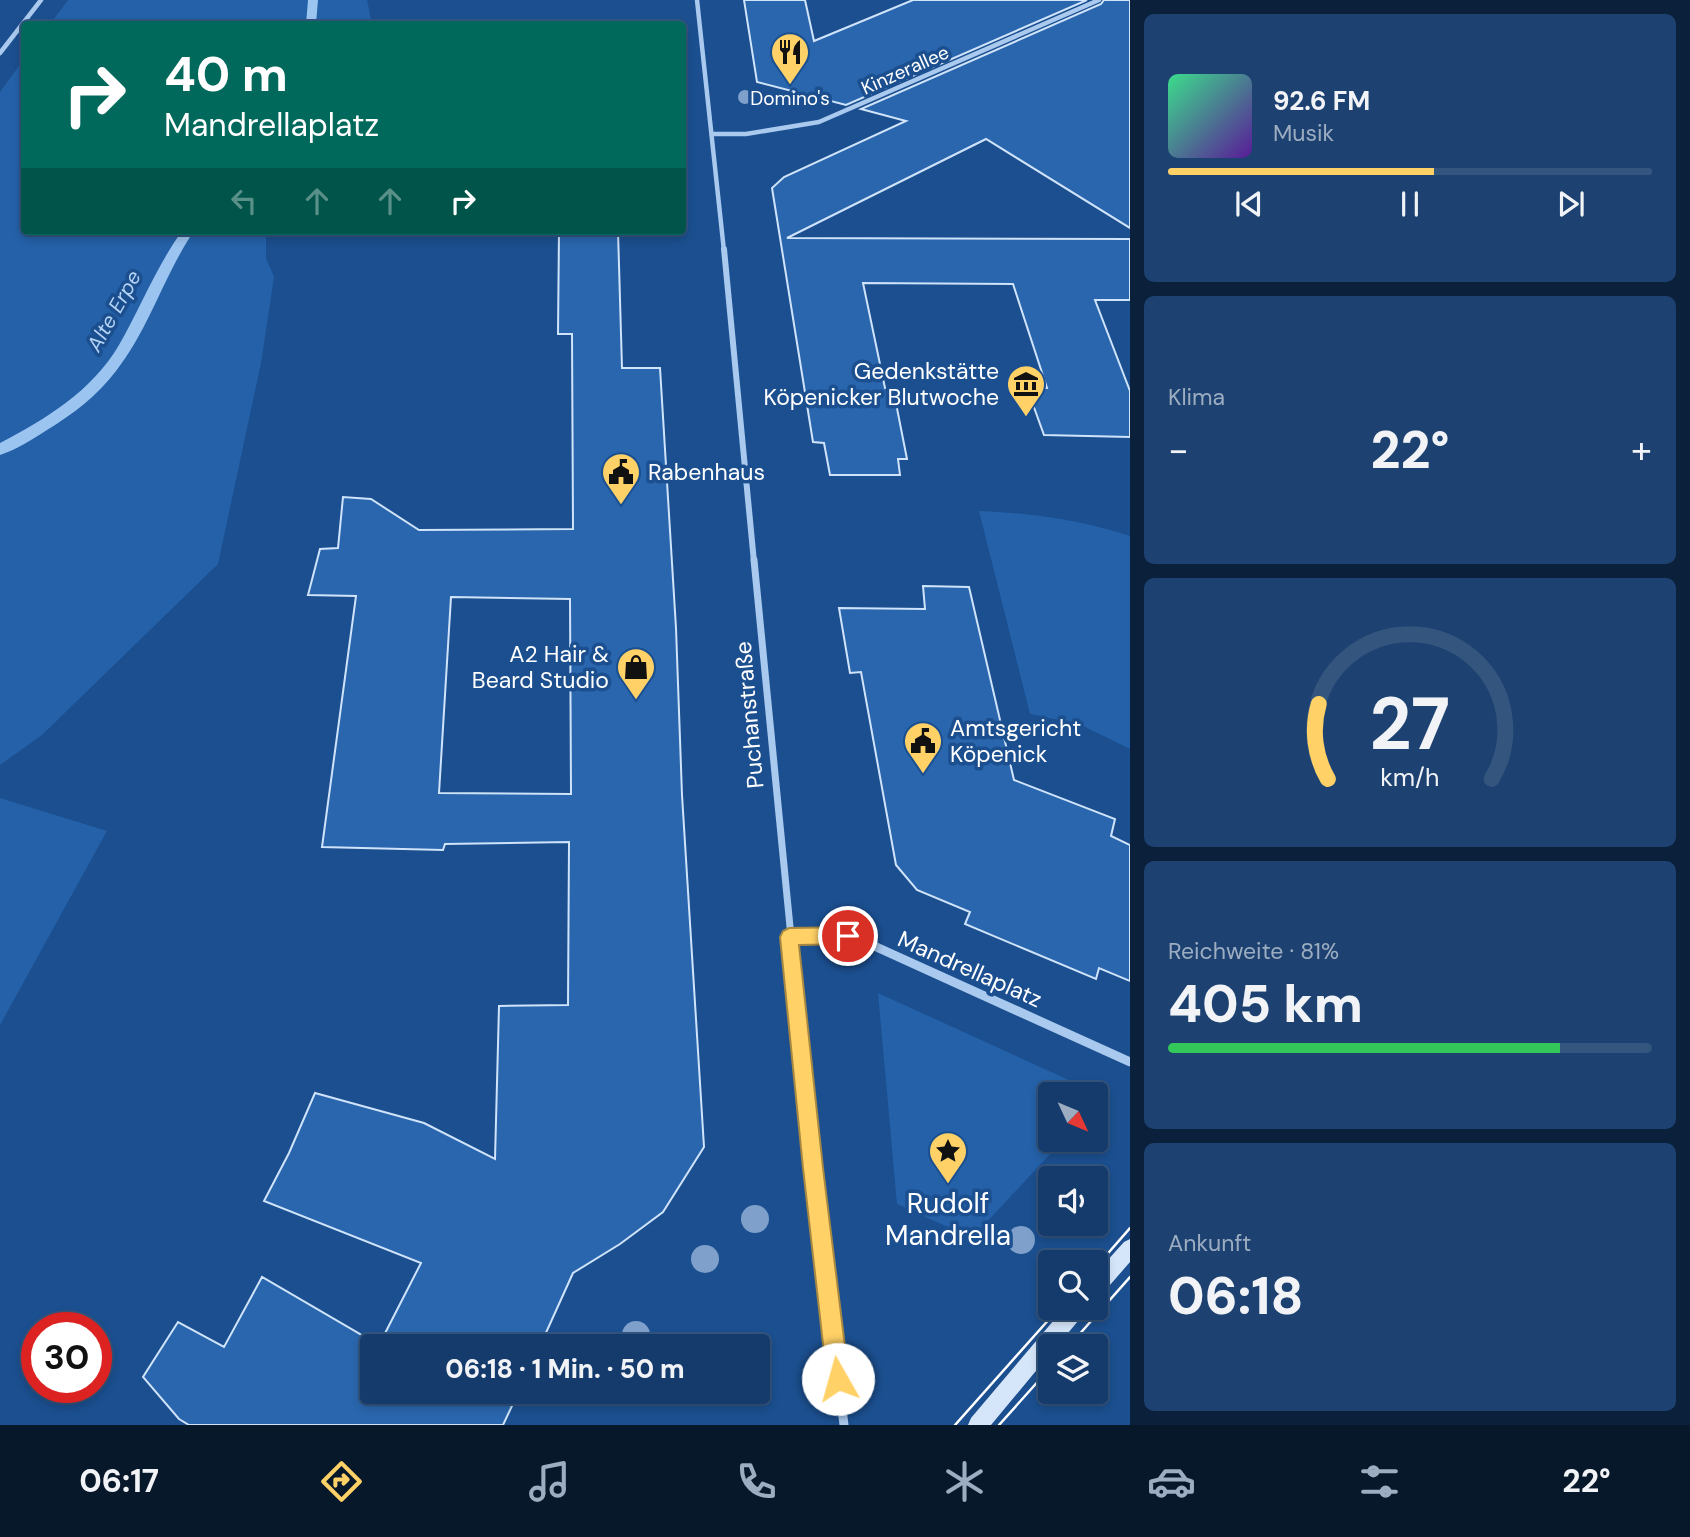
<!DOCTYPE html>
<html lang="de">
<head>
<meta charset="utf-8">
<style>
  :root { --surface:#143b6b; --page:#1d4271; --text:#f1f3f6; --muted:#9dadc1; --line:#33557e; --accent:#ffd166 }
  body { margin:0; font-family:"DM Sans",sans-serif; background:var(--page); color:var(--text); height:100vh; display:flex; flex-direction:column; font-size:26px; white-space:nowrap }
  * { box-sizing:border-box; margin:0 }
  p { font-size:23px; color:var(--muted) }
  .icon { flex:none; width:38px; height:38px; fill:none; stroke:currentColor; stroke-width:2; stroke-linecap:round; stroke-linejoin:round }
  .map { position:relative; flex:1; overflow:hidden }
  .panel { display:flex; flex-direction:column; gap:14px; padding:14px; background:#0b203b; width:560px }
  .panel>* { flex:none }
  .top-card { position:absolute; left:21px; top:21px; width:665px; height:214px; border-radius:7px; box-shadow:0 4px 10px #0003,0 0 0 2px var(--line); background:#00695c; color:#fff; overflow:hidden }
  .needle { width:46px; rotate:134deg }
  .controls { position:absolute; left:1038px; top:1082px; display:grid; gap:14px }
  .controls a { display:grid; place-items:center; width:70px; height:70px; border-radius:7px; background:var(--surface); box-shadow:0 4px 10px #0003,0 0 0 2px var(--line); font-size:35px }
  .speed { position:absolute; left:21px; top:1312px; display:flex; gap:14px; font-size:35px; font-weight:700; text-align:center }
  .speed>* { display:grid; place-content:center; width:91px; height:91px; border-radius:50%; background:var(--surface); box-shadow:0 4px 10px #0003,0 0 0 2px var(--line); line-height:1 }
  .speed .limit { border:10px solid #d22; background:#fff; color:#111 }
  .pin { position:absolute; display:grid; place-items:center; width:60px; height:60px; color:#fff; margin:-30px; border:4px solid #fff; border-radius:50%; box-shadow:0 2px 7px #0007 }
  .me { position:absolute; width:77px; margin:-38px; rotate:353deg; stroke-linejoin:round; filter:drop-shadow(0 0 5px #0008) }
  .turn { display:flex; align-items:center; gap:24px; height:147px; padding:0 28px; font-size:32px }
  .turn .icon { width:91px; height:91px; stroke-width:2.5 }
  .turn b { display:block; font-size:49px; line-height:60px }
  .lanes { display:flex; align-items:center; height:66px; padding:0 28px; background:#0003; justify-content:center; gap:35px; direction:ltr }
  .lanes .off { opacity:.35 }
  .big { font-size:52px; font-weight:800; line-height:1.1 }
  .panel .widget { flex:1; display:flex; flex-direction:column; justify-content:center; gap:10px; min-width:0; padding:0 24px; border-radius:10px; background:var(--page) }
  .panel .dial { align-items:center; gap:0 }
  .dial svg { height:182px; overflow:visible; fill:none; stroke:var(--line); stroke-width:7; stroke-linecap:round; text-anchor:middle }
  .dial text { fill:var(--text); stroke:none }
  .song { display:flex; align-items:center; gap:21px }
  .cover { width:84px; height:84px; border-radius:10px; background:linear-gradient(135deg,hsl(150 70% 55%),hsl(270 70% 35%)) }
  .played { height:7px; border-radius:4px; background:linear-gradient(90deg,var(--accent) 55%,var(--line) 55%) }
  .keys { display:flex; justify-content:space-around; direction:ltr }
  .heat { display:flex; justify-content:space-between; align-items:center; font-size:38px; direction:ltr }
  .charge { height:10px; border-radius:5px; background:linear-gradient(90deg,#34c759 81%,var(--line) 0) }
  .trip { position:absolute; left:360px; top:1334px; width:410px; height:70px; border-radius:7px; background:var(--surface); box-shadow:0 4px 10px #0003,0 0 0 2px var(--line); font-weight:800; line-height:70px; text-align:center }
  .tabs { display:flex; height:112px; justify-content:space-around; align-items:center; background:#08182b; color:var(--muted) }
  .tabs .icon { width:49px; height:49px }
  .tabs .active { color:var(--accent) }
  .tabs b { font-size:32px; color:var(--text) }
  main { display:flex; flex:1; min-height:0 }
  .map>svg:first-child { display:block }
</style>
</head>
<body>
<main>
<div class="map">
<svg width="1130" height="1425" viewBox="0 0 1130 1425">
  <rect width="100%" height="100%" fill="#1b4f8f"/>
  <path fill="#2461a8" d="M68,0h299l5,24h-322z
    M24,59v172h242v27l8,19 -13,86 -43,201 -176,171 -42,30v-673z
    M979,511c52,2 101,9 151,25v213l-51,-25 -49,-10z
    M0,798l107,33 -107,194z
    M878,993l226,103 -8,9v-11h-46v45h14l-92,99 -75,-34z"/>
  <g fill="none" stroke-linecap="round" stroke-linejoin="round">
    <path fill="#9cc4f0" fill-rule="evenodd" d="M308,0h10l-2,24h-10z
      M182,231h12c-30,44 -45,98 -78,140 -19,25 -43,43 -69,59 -14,9 -31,20 -47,25v-12c46,-24 92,-52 119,-98 22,-38 37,-78 63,-114z"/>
  </g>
  <path fill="#2a66ad" stroke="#cfe3fa" stroke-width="2" fill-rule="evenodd" d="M744,0h61l9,41 99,-41h174l-241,105 -89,-23z
    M1104,0h26v228l-144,-89 -199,99 343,1v61h-35l35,91v46l-86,-2 -17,-47h20l-34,-104 -150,-1 22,105h8l14,71h-9l2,16h-70l-6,-32 -11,-1 -41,-254 12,-11 122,-56 -45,-12 240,-105z
    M559,231h59l4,137h38l16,260 6,167 22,352 -41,65 -43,32 -47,29 -33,73h-167v45h146l-16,34h-314l-10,-6 -36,-42 35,-55 46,25 38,-70 117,68 42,-82 -157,-62 25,-48 26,-60 109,30 71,36 4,-153 69,-1 1,-163 -124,2 -2,6 -121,-3 34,-251 -48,-1 12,-46 18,-1 5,-51 28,2 48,31 154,-1 -1,-195h-14zM451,597l119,2 1,195 -132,-1z
    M923,586l46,1 45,193 101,39 -4,17 19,9v136l-31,-13 -3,11 -131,-55 5,-12 -53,-22 -21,-25 -35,-193 -11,1 -11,-65 86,1z"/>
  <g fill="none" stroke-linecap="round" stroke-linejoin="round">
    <path stroke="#a9c9ee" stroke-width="4.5" d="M697,0l27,251
      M0,53l41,-53
      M713,134h33l73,-12 280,-122"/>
    <path stroke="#a9c9ee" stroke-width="6" d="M724,249l30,313"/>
    <path stroke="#a9c9ee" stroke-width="7" d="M754,560l38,387
      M789,937l62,-1 25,11"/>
    <path stroke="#a9c9ee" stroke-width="9" d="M791,945l22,223 31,257
      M872,945l258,117"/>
    <path fill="#d6e6fa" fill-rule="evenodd" d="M1130,1239v23l-27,31 -7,2v-22l28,-31z
      M1065,1307h21l-2,7 -27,32h-7v8l-59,71h-23l3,-7z"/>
    <path stroke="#fff" stroke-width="2.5" d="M1096,1267l34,-39
      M1069,1346l61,-69
      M955,1425l105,-118
      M999,1425l51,-57"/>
  </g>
  <g fill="#7ea0ca">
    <circle cx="745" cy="97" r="7"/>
    <circle cx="755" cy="1219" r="14"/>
    <circle cx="1021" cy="1240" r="14"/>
    <circle cx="705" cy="1259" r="14"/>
    <circle cx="636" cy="1335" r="14"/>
  </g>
  <path fill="#ffd166" stroke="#a68842" stroke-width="2" d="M848,927l7,3 2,6 -2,6 -7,2 -49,1 24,223 26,211 -3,8 -8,3 -8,-3 -3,-8 -24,-211 -23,-231 3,-6 6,-3z"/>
  <defs>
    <symbol id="restaurant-pin" viewBox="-11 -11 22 30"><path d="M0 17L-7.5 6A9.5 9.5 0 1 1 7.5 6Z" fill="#ffd166" stroke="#1b4f8f"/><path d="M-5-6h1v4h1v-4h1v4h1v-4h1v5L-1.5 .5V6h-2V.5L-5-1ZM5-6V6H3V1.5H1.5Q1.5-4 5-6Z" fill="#111"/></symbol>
    <symbol id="museum-pin" viewBox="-11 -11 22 30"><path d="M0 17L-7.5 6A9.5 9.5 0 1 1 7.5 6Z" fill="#ffd166" stroke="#1b4f8f"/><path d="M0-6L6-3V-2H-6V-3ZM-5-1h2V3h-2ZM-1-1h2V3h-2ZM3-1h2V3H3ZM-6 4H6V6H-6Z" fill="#111"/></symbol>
    <symbol id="civic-pin" viewBox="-11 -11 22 30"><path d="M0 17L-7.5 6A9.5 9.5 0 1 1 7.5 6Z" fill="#ffd166" stroke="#1b4f8f"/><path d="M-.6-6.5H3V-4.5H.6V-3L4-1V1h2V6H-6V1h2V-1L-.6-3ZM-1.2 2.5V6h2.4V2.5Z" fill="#111"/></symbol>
    <symbol id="shop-pin" viewBox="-11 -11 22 30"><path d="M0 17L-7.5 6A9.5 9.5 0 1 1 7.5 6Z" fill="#ffd166" stroke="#1b4f8f"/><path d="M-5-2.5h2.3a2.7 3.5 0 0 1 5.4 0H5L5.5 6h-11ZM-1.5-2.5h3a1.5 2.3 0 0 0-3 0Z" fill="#111"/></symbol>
    <symbol id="sight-pin" viewBox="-11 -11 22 30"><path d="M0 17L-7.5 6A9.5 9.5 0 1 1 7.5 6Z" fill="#ffd166" stroke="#1b4f8f"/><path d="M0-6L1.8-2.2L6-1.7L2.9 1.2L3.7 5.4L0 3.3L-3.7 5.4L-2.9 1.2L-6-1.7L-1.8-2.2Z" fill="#111"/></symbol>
  </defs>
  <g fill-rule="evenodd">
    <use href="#restaurant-pin" x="768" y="30" width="44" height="60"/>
    <use href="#museum-pin" x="1004" y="362" width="44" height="60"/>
    <use href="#civic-pin" x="599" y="450" width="44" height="60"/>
    <use href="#shop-pin" x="614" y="645" width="44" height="60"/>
    <use href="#civic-pin" x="901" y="719" width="44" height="60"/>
    <use href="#sight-pin" x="926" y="1129" width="44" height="60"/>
  </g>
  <g text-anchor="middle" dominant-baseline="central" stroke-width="7" stroke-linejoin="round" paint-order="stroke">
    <g font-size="19" fill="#fff" stroke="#1b4f8f">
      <text transform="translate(905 70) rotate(-24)">Kinzerallee</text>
    </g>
    <g font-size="19" fill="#fff" stroke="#1b4f8f">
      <text x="790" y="98">Domino's</text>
    </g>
    <g font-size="21" font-style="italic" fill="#b5d3f5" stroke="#1b4f8f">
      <text transform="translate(114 311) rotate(-61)">Alte Erpe</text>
    </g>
    <g font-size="23" fill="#fff" stroke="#1b4f8f" text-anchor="end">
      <text x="999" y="371">Gedenkstätte<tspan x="999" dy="26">Köpenicker Blutwoche</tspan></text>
      <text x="648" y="472" text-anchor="start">Rabenhaus</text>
      <text x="609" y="654">A2 Hair &amp;<tspan x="609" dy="26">Beard Studio</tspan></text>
      <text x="950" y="728" text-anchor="start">Amtsgericht<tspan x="950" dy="26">Köpenick</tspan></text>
    </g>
    <g font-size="23" fill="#fff" stroke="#1b4f8f">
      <text transform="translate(749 715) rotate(-95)">Puchanstraße</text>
      <text transform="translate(970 969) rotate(24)">Mandrellaplatz</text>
    </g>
    <g font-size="28" fill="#fff" stroke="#1b4f8f">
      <text x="948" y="1203">Rudolf<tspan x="948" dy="32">Mandrella</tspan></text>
    </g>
  </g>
</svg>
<div class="controls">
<a><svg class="needle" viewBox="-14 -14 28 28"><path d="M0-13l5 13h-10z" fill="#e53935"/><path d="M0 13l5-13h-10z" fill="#9dadc1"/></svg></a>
<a><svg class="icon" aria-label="sound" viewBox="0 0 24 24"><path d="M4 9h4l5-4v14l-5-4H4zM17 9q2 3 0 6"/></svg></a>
<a><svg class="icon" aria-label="search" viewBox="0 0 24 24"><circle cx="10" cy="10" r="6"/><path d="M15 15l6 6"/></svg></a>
<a><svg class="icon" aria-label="layers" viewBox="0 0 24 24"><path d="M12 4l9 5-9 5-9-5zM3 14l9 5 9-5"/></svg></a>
</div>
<div class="speed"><div class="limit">30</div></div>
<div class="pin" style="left:848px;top:936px;background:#d93025"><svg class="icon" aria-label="arrive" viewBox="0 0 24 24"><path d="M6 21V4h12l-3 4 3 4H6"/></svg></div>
<svg class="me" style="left:838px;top:1379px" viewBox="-20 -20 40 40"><circle r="19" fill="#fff"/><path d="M0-13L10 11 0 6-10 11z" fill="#ffd166"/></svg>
<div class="trip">06:18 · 1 Min. · 50 m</div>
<div class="top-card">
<div class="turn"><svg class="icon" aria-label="right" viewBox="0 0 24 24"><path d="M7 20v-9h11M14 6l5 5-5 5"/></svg><div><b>40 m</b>Mandrellaplatz</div></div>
<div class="lanes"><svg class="icon off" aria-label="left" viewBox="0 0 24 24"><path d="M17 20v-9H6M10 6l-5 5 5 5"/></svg><svg class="icon off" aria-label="ahead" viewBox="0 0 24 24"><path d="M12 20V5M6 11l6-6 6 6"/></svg><svg class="icon off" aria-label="ahead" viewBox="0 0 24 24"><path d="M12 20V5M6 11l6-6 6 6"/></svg><svg class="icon" aria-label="right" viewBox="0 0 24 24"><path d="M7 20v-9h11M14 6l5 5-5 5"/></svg></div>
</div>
</div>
<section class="panel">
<div class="widget">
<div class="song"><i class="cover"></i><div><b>92.6 FM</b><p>Musik</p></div></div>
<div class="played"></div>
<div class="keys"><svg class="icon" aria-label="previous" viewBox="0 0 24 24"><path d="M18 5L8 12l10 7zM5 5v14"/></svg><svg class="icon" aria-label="pause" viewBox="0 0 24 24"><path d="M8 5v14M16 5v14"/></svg><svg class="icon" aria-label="next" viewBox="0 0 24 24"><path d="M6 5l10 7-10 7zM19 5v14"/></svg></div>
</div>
<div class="widget"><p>Klima</p>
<div class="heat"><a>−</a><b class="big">22°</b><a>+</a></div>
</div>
<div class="widget dial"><svg viewBox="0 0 100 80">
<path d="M14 69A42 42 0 1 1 86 69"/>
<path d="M14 69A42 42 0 0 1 10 36" stroke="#ffd166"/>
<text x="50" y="56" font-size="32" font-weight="700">27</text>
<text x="50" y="72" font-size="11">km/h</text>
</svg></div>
<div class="widget"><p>Reichweite · 81%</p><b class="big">405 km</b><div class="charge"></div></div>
<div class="widget"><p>Ankunft</p><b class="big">06:18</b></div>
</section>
</main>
<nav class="tabs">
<b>06:17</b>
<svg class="icon active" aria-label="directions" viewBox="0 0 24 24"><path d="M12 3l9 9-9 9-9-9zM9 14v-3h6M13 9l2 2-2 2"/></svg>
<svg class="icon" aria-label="music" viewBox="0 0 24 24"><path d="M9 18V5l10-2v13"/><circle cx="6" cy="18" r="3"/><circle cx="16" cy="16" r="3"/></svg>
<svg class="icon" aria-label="phone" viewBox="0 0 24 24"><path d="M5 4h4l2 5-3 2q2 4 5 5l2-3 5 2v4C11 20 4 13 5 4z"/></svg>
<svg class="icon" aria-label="climate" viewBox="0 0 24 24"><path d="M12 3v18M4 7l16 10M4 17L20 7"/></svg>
<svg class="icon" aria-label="car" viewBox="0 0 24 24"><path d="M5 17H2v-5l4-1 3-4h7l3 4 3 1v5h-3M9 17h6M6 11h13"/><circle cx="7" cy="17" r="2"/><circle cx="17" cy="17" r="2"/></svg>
<svg class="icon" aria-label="filters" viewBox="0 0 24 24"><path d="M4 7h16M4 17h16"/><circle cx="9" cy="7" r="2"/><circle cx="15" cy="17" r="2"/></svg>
<b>22°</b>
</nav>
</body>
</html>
